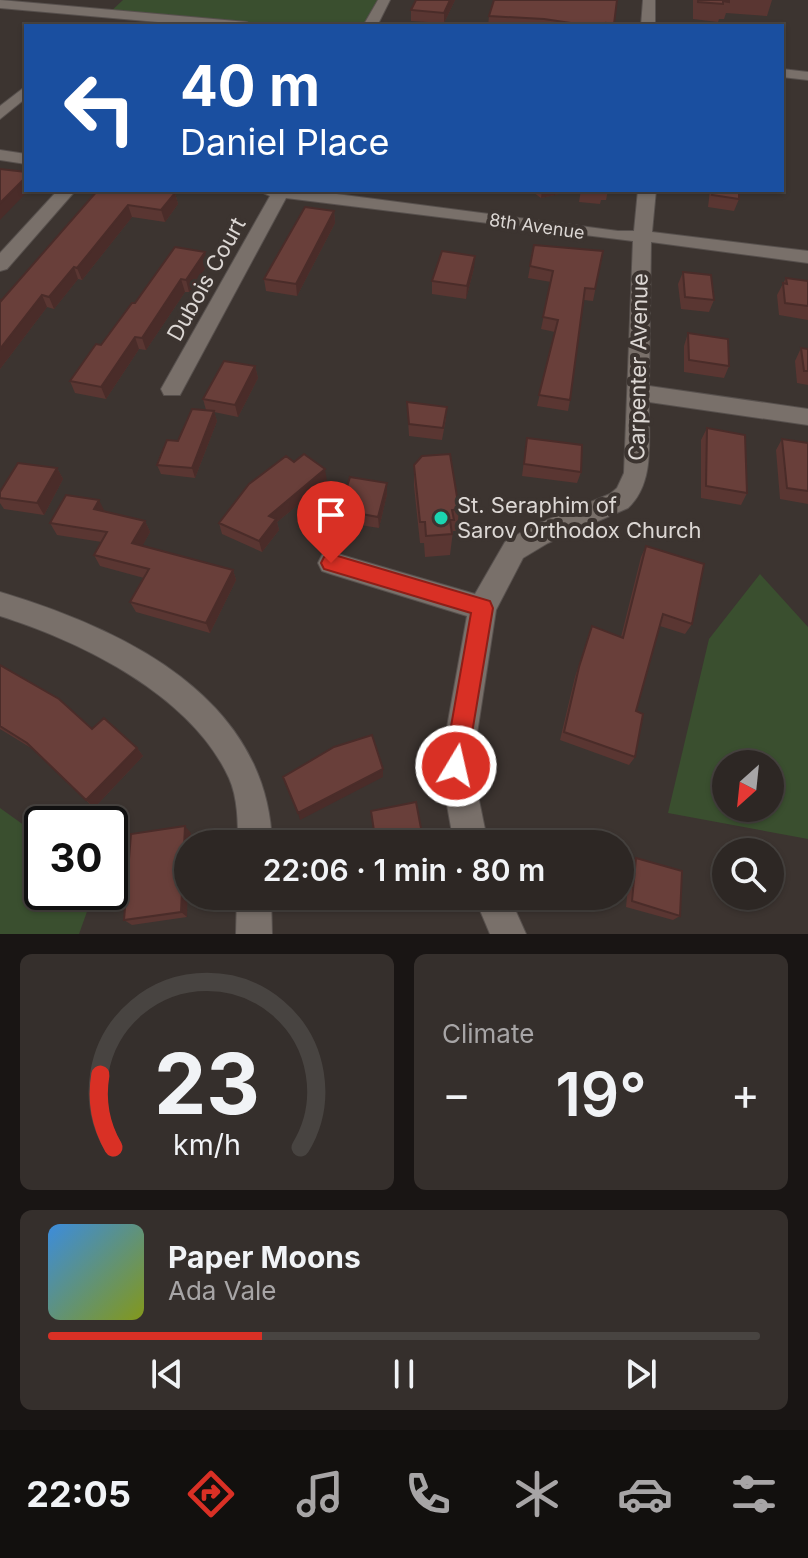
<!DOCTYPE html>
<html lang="en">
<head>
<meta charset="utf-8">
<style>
  :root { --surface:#2d2724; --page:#352f2c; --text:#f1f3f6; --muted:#a7a5a6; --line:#484441; --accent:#d93025 }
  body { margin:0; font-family:Inter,sans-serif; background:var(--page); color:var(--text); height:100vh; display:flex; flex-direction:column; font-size:30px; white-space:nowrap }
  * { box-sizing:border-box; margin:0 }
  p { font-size:26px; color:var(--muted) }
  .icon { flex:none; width:44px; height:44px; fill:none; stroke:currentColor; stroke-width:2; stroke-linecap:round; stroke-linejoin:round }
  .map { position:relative; height:934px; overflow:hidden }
  .drawer { display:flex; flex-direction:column; gap:20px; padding:20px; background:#191514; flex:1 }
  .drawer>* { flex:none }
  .top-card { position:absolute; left:24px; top:24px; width:760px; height:168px; border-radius:0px; box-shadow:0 2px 6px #0004,0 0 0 2px var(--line); background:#1a4fa0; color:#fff; overflow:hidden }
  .needle { width:52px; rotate:207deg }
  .controls { position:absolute; left:712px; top:750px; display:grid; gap:16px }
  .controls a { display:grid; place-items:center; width:72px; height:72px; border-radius:50%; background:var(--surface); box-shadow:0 2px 6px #0004,0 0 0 2px var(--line); font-size:40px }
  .speed { position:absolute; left:24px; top:806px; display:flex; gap:16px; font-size:40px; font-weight:700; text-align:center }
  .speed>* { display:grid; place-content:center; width:104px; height:104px; border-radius:50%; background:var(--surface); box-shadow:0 2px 6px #0004,0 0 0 2px var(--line); line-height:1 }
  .speed .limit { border:4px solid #111; border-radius:12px; background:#fff; color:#111 }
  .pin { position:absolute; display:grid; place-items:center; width:68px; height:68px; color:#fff; margin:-82px -34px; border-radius:50% 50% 50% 0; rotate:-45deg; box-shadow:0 0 8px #0007 }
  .pin .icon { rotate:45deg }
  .me { position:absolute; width:88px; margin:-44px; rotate:9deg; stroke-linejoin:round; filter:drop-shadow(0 0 6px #0008) }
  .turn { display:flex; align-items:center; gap:28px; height:168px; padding:0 24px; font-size:36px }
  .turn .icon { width:104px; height:104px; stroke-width:2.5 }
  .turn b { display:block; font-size:56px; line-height:68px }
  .big { font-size:60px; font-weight:600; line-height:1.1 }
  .drawer .widget { flex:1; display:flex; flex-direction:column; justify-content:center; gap:12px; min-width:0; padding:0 28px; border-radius:12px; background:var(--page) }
  .drawer .dial { align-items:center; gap:0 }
  .dial svg { height:208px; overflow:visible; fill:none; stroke:var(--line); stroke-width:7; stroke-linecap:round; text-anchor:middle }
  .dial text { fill:var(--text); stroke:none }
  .song { display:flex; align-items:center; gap:24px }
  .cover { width:96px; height:96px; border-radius:12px; background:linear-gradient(135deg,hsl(210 70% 55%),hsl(70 70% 35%)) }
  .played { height:8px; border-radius:4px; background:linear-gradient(90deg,var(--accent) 30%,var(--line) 30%) }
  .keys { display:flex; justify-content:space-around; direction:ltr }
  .heat { display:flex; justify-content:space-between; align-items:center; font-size:44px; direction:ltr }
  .drawer .tiles { flex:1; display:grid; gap:20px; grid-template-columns:1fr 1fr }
  .widget:last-child { grid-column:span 2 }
  .trip { position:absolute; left:174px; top:830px; width:460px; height:80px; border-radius:40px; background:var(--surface); box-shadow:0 2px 6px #0004,0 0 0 2px var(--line); font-weight:600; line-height:80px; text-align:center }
  .tabs { display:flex; height:128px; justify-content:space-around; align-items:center; background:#12100e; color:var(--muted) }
  .tabs .icon { width:56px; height:56px }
  .tabs .selected { color:var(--accent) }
  .tabs b { font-size:36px; color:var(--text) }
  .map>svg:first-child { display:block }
</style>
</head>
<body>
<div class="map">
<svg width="808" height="934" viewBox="0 0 808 934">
  <rect width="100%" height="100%" fill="#3c3430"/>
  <path fill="#3a4f2f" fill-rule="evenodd" d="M123,0h261l-14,26h-123l-139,-12z
    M760,574l48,53v212l-140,-26 41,-174zM726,764h44v44h-44z
    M0,808l42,30v54h52l-15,42h-79z"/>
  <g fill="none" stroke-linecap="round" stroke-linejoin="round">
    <defs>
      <path id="minor" d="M0,0l247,22 7,4h-51l-203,-18z
        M378,0h12l-13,26h-14z
        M643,0h12v26h-14z
        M782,69l26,3v8l-26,-3z
        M26,86v12l-26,21v-13z
        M0,150l26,4v10l-26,-4z
        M58,190h18l-69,79 -7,2v-18z
        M257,190h49l312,41h16l4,-41h18l-4,42 156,19v12l-157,-21 -2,144 159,23v16l-159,-23c-1,35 7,80 -21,106l-80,35 -25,15 -27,52 -24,156 16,78h-34l-14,-78 27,-150 -136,-42 -9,-3 -4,-8 4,-8 9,-3 144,42 30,-52 25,-15 80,-33 7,-6 7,-15 9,-232 -347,-43 -106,197h-16l-3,-6 109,-193z
        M0,592c123,37 268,105 272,252h-34c0,-21 0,-46 -9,-66 -38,-83 -147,-136 -229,-162z
        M237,896h34l1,38h-36z
        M474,896h35l17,38h-36z"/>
    </defs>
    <use href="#minor" stroke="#57504d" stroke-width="2"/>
    <use href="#minor" fill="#79706a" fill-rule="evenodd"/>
  </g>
  <path fill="#5a3632" d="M416,0h39l-11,23 -33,-2v-11z
    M617,0l-3,26h-126l1,-10z
    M693,0h79l-5,16 -41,-3 -2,6h-5l-1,3 -25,-3z
    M98,190l77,3 3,11 -13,18 -33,-5 -50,63 -4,-1 -24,30 -7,-2 -47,62v-69l1,1z
    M530,190h47l-36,8z
    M581,190h27l-2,10h-5l-1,4 -21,-2z
    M710,190h29v9l-5,12 -26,-4z
    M334,211l1,12 -38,73 -31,-5 -2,-12z
    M534,245l69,6 -10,50 -9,-1 -14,100 -2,11 -31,-5 18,-74 -14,-3 10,-47 -23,-4z
    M208,264l-19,28h-4l-39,58 -7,-1 -33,50 -31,-6 -5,-12 31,-36 34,-42z
    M474,268l-8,31 -34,-5v-13z
    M683,272l31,28 -5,12 -28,-3 -3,-25z
    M786,278l22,3v39l-29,-5 -2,-20z
    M688,333l41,33 -5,12 -40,-6v-26z
    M801,348l7,1v36l-11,-2 -2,-22z
    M255,366l3,12 -20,39 -24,-5 3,9 -22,57 -34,-4 -4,-9 49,-55 -3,-11z
    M407,402l39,16 -4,22 -33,-4z
    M707,428l40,65 -6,12 -40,-7v-58z
    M527,438l54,34 -4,11 -55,-7z
    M782,439l26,4v61l-28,-5 -4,-49z
    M294,462l33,19 -50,41 2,8 -17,22 -40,-18 -3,-11z
    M414,465l45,44 -2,22h-4l-3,24 -25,2 -1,-14h-4l-6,-57z
    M57,468l6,11 -19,36 -40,-6 -4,-6v-5z
    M387,483v11l-8,34 -38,-6 -1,-12z
    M104,511l41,10 5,11 -8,14 91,24 3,10 -26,53 -74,-21 -6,-10 14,-24 -44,-12 -6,-11 8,-13 -45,-7 -7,-12z
    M646,546l46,78 -7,10 -25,-8 -24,85 -1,46 -6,8 -69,-25 15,-63 17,-51 29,11 20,-80z
    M0,665l92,64 45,19 6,8 -49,52 -58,-57 -36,-22z
    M191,833l-1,11h-2l-1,73 -55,8 -8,-5z
    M636,858l44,58 -7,4 -47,-13 4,-43z"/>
  <path fill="#4a2c29" d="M450,0h5l-11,23v-10z
    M26,177v13h3l-29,30v-17z
    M542,190h35l-36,8z
    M175,193l3,11 -13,18 -4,-12z
    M128,205l4,12 -50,63 -5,-12z
    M334,211l1,12 -38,73 -1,-12z
    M205,252l3,12 -19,28 -3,-12z
    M475,256l-1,12 -8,31 1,-13z
    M74,267l4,12 -24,30 -5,-12z
    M181,279l4,13 -39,58 -4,-12z
    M42,295l5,12 -47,62v-20z
    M135,337l4,12 -33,50 -5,-12z
    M255,366l3,12 -20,39 -3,-12z
    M214,411l3,10 -22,57 -3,-10z
    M57,468l6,11 -19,36 -7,-12z
    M325,469l2,12 -50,41 2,8 -17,22 -3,-11 10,-25z
    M387,483v11l-8,34 -1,-11z
    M99,500l6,12 -11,-3z
    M145,521l5,11 -12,22 -6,-11z
    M233,570l3,10 -26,53 -4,-10z
    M137,748l6,8 -49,52 -8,-8z
    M383,769v8l-83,43 -2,-7z
    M185,826l6,7 -1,11h-2l-1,73 -6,-5z"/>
  <path fill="#693f3a" stroke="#4a2c29" stroke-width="2" d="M416,0h34l-6,13 -33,-3z
    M494,0h123l-3,24 -8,-1v3h-15l-47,-7 -55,-3z
    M698,0h31v2l-6,-1v3l-25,-2z
    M0,169l26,3v5l-26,26z
    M98,190h60l17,3 -14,17 -33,-5 -51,63 -3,-1 -25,30 -7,-2 -42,54v-49l1,1z
    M582,190h21l-1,3z
    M713,190h26v9l-27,-4z
    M305,207l29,4 -38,73 -32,-5z
    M534,245l69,6 -8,38 -10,-1 -15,112 -31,-5 19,-75 -15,-3 10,-46 -23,-5z
    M175,247l30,5 -19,28 -5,-1 -39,59 -7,-1 -34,50 -31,-6 26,-37 5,1 31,-42h3z
    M442,251l33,5 -8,30 -35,-5z
    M683,272l28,3 3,25 -29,-3z
    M786,278l22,3v25l-23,-3 -2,-20 4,1z
    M688,333l40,6 1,27 -40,-6z
    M801,348l7,1v22h-4z
    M224,361l31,5 -20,39 -32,-6z
    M407,402l40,5 -4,21 -34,-4z
    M192,409l22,2 -22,57 -35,-3 10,-25 11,1z
    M707,428l38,7 2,58 -41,-7z
    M527,438l55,7 -1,27 -57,-8z
    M782,439l26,4v48l-21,-3z
    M304,454l21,15 -56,47 7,3 -17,22 -40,-18 30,-39 37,-28 8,6z
    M450,454l9,55 -7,1 2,10h-4l2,14 -26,2 -1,-14h-5l-6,-57 8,-9z
    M18,463l39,5 -20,35 -37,-5v-6z
    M350,477l37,6 -9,34 -38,-7z
    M66,495l33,5 -5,9 51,12 -13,22 101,27 -27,53 -76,-21 19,-33 -55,-14 13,-23 -57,-9z
    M646,546l58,18 -12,60 -29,-10 -27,97 7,3 -8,43 -71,-25 15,-65 13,-41 31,12z
    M0,665l59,34 33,30 12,-11 33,30 -51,52 -59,-57 -27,-17z
    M372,735l11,34 -85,44 -15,-36 51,-30z
    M416,802l8,42h-48l-5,-33z
    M185,826l-4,86 -57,8 7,-86z
    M636,858l46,13 -2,45 -48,-15z"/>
  <path fill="#d93025" stroke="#8d1f18" stroke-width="2" d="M331,554l159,47 3,7 -28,167 -9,3 -8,-3 -4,-9 27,-153 -147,-44 -3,-6 3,-6z"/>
  <circle fill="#1bd5b1" stroke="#3c3430" stroke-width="3" cx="441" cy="518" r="8"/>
  <g text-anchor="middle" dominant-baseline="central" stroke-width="8" stroke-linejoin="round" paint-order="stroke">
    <g font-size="18" fill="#dcd7d4" stroke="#3c3430">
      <text transform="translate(537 226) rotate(8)">8th Avenue</text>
    </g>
    <g font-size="22" fill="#dcd7d4" stroke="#3c3430">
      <text transform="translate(206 279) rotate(-61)">Dubois Court</text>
      <text transform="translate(638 367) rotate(-89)">Carpenter Avenue</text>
    </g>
    <g font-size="22" fill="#dcd7d4" stroke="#3c3430" text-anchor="start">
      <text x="457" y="505">St. Seraphim of<tspan x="457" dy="25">Sarov Orthodox Church</tspan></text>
    </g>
  </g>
</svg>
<div class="controls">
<a><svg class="needle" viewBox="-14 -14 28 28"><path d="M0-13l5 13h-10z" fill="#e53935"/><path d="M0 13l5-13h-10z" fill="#a7a5a6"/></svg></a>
<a><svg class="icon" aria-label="search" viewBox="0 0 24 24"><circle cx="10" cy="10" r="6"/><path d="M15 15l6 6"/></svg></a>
</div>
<div class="speed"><div class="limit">30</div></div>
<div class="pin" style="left:331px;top:563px;background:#d93025"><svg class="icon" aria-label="arrive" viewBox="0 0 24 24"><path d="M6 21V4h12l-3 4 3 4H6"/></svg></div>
<svg class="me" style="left:456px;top:766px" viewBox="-20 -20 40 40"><circle r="17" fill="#d93025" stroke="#fff" stroke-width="3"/><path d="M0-11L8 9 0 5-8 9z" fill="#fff"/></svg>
<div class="trip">22:06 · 1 min · 80 m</div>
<div class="top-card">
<div class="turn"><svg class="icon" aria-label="left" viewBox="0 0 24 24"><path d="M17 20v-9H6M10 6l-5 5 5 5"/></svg><div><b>40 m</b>Daniel Place</div></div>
</div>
</div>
<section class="drawer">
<div class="tiles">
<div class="widget dial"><svg viewBox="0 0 100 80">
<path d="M14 69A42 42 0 1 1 86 69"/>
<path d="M14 69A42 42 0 0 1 9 41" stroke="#d93025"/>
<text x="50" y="56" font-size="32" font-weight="700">23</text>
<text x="50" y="72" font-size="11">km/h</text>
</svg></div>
<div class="widget"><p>Climate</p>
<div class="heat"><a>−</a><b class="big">19°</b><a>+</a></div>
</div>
<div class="widget">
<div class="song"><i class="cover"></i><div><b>Paper Moons</b><p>Ada Vale</p></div></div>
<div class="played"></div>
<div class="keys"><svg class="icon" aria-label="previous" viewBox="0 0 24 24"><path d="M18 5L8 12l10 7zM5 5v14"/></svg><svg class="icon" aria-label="pause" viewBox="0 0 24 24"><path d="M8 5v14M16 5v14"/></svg><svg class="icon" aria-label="next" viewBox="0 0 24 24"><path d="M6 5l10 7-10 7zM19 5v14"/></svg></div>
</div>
</div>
</section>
<nav class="tabs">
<b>22:05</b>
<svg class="icon selected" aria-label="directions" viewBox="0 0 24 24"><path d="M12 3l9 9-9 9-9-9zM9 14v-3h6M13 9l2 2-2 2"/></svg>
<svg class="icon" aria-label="music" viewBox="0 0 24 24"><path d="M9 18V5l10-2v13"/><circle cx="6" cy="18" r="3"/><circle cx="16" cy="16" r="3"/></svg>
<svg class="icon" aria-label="phone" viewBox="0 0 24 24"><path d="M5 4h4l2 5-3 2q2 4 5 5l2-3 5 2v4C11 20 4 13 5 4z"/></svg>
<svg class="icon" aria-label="climate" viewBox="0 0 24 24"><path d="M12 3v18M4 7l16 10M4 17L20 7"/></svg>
<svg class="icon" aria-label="car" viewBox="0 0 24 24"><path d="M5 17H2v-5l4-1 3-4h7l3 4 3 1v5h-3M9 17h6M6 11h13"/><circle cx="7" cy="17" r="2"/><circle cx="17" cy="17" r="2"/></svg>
<svg class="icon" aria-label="filters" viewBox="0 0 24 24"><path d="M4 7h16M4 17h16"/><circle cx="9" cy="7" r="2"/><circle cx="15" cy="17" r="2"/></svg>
</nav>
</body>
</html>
